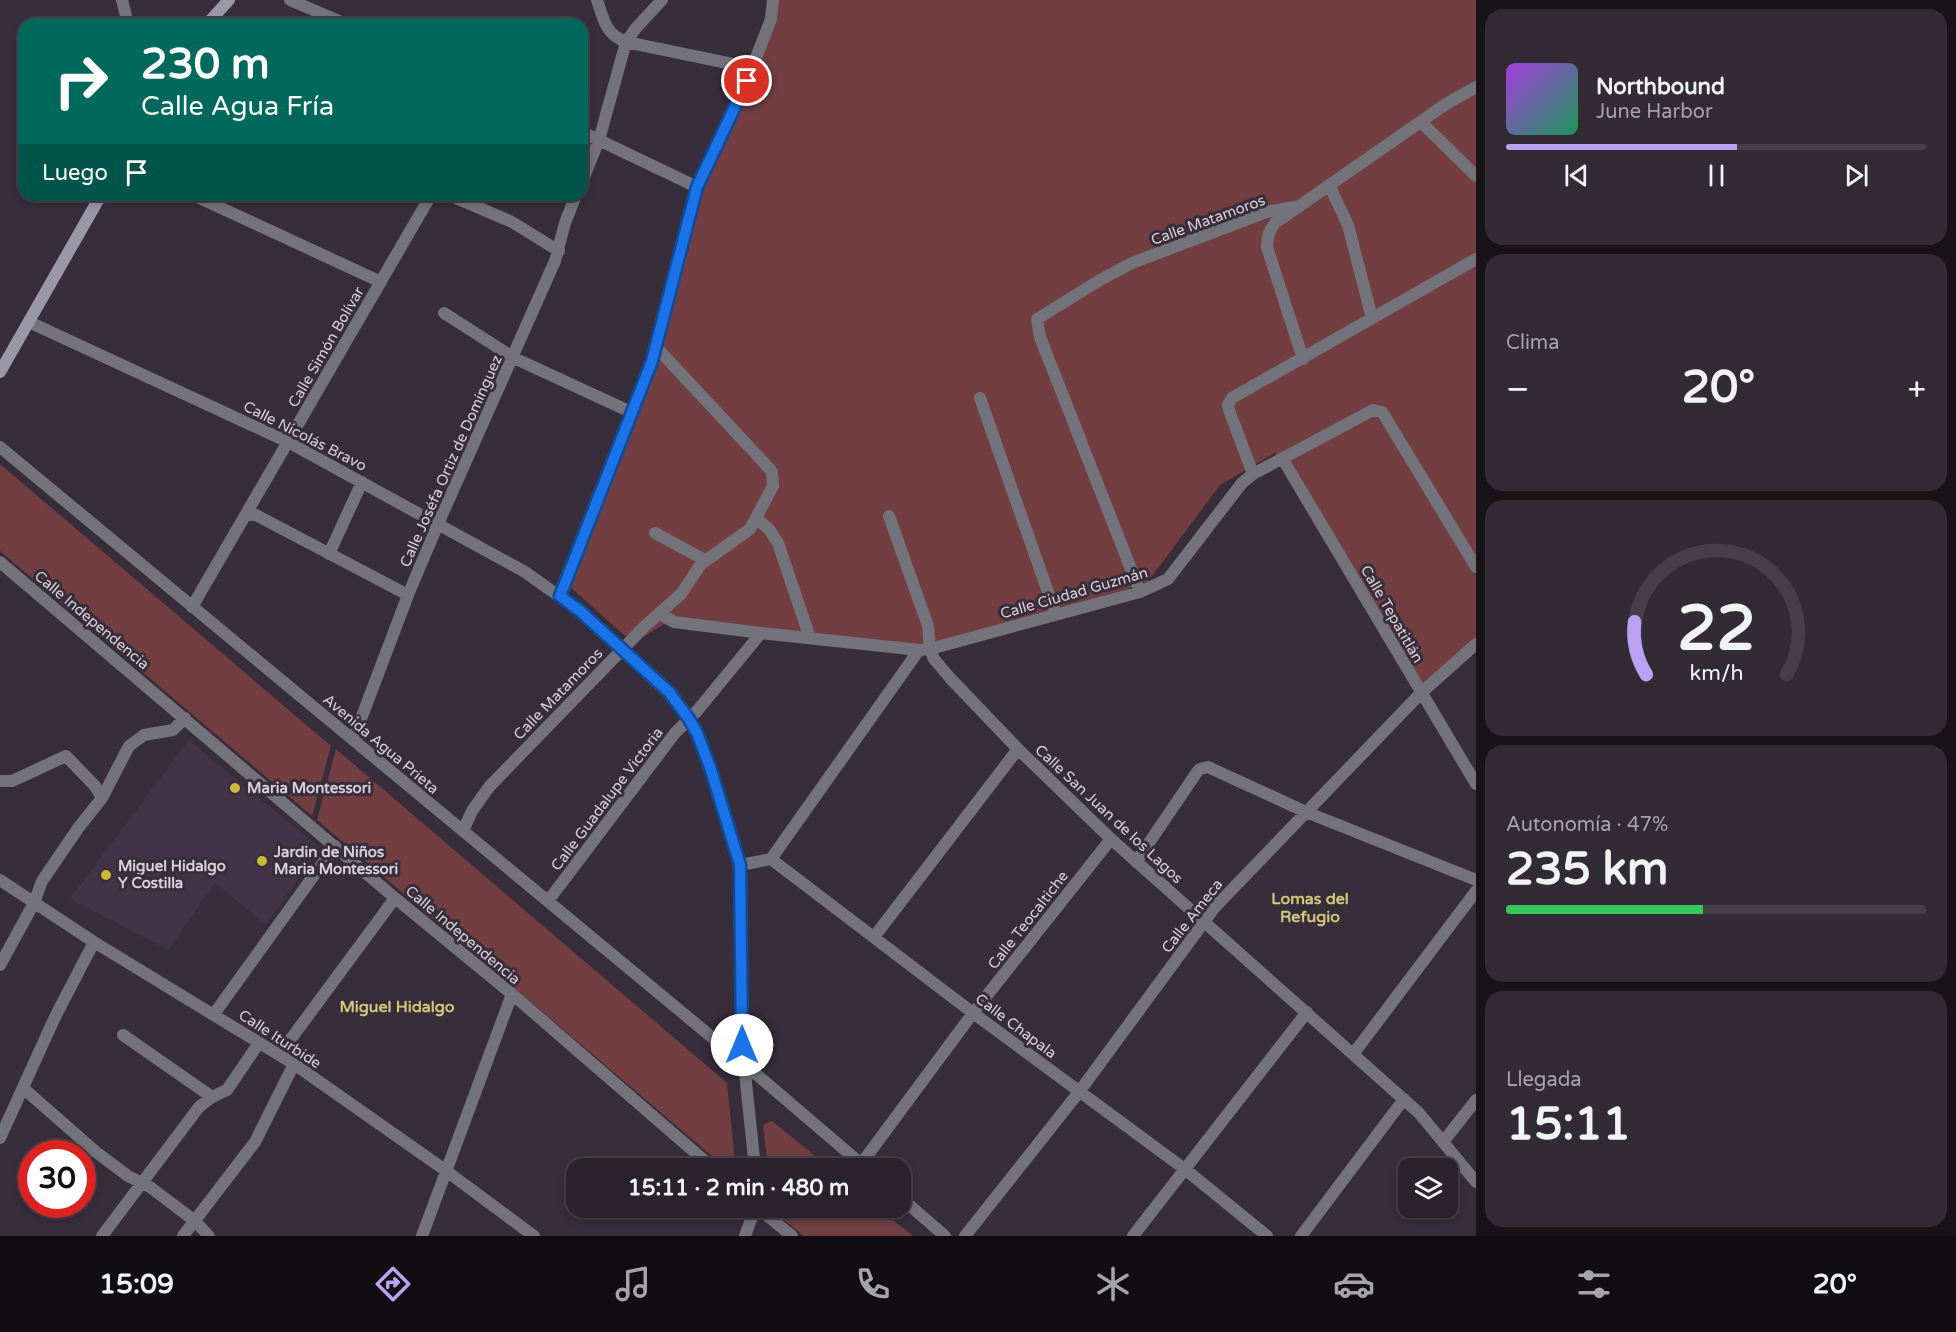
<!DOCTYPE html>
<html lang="es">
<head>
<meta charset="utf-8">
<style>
  :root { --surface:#2a222c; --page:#322a34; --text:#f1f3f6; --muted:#a5a4a9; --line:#463f48; --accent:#bca0f2 }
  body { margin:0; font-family:"Varela Round",sans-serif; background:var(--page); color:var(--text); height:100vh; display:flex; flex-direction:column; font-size:22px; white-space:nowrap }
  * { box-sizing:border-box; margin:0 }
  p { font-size:20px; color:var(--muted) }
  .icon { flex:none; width:33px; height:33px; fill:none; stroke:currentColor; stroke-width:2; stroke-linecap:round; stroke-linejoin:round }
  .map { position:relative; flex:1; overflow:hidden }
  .panel { display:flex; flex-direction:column; gap:9px; padding:9px; background:#171318; width:480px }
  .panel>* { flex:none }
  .top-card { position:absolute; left:18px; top:18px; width:570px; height:183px; border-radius:18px; box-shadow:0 3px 9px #0003,0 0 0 2px var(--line); background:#00695c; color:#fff; overflow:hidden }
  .fabs { position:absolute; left:1398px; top:1158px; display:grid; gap:12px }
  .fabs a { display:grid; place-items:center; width:60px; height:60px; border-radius:12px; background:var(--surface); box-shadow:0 3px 9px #0003,0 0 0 2px var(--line); font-size:30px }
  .speed { position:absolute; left:18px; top:1140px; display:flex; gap:12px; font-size:30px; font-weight:700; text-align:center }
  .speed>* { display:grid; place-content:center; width:78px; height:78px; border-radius:50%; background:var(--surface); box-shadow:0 3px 9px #0003,0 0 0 2px var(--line); line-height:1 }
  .speed .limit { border:9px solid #d22; background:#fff; color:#111 }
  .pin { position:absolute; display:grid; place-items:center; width:51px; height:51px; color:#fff; margin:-26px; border:3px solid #fff; border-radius:50%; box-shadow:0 2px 6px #0007 }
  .me { position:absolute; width:66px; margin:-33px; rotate:0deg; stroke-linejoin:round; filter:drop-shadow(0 0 4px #0008) }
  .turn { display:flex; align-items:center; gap:21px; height:126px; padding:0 24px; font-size:27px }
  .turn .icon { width:78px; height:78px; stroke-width:2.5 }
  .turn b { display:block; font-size:42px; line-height:51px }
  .then { display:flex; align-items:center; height:57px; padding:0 24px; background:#0003; gap:12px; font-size:22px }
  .big { font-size:45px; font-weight:700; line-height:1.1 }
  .panel .card { flex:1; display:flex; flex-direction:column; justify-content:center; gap:9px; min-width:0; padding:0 21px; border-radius:18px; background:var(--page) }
  .panel .dial { align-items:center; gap:0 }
  .dial svg { height:156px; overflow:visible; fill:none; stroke:var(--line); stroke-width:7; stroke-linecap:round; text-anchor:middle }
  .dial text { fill:var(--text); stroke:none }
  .song { display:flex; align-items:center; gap:18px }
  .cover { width:72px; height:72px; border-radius:9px; background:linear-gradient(135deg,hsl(280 70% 55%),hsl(150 70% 35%)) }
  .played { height:6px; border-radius:3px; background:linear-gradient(90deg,var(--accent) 55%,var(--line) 55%) }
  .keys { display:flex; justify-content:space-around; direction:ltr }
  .heat { display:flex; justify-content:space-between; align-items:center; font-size:33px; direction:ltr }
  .charge { height:9px; border-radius:4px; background:linear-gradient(90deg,#34c759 47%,var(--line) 0) }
  .trip { position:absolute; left:566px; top:1158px; width:345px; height:60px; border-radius:18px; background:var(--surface); box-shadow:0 3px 9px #0003,0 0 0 2px var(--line); font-weight:700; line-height:60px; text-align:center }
  .dock { display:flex; height:96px; justify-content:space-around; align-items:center; background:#110e12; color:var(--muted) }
  .dock .icon { width:42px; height:42px }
  .dock .current { color:var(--accent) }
  .dock b { font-size:27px; color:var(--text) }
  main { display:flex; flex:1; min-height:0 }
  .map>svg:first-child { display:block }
</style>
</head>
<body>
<main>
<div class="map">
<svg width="1476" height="1236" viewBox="0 0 1476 1236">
  <rect width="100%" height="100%" fill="#382d3b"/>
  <path fill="#433347" d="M189,740l131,108 -54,77 -51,-42 -47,67 -98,-51z"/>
  <path fill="#723e42" d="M775,0h701v645l-55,41 -146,-233 -55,32 -73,98 -228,66 -255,-25 -31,19 -65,-58 89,-248 35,-131z
    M0,464l331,282 -19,70 -312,-265z
    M336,749l391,334 8,79 -10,5 -408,-347z
    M772,1121l58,47h-62l-5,-43z
    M773,1208h105l35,28h-109l-31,-25z"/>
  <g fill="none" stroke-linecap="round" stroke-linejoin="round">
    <path stroke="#74737c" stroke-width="12" d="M122,0l6,24
      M290,0l56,24
      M597,0c7,20 8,34 29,42l126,26
      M1421,122l55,54
      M582,132l115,55
      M582,182l17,-42 27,-98 10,-14 26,-28
      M1329,185l19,40 24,93
      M193,195l188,87
      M449,195l63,27 47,29
      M444,313l70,45 119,55
      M29,322l259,120 237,130 55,39 89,81 20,27 8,14 14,37 29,95 2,180 13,123
      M1303,359l-36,-112c0,-10 2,-16 8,-24l171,-119 30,-17
      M980,398l76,217
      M0,447l743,616 123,105
      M1282,458l194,326
      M1253,474l-24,-64 -1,-5 4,-7 244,-139
      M246,515h10l152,80
      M889,516l39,110 2,23 4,10 16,19 68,71 93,90 308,274 57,69
      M757,519l12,10 9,14 32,95
      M655,533l50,27
      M329,554l33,-72
      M0,562l395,336 117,96 201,174
      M1140,592l-100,-255 -3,-18 63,-39 32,-17 135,-51 33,-6
      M559,595l93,-234 45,-174 55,-119 19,-49 2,-19
      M192,607l239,-412
      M659,613l15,9 87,11 158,17 11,-1 210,-57 28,-13 74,-96 11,-9 120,-64 9,2 2,3 92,152
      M353,740l55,-145 30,-71 117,-263 10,-38 11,-28
      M0,781h12l54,-25 29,30 7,12
      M463,831l9,-20 17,-24 156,-161 36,-32 20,-30 49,-35 23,-43 -1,-14 -4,-5 -111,-119
      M771,859l148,-209
      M1136,862l61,-90 3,-3 8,-2 98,45 170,68
      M740,865l31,-6 202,154 213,157 81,66
      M0,880l94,62 200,122 151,106 89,66
      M548,901l127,-168 22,-22 64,-78
      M874,937l144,-188
      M0,965l34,-62 8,-22 37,-54 23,-29 27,-52 15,-11 29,-5 12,-12
      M214,1014l121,-168
      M123,1035l89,62
      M1354,1053l122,-162
      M279,1055l116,-157
      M23,1088l73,64 32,24 22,11 45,34 14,15
      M0,1138l55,-121 39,-75
      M1443,1142l33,-42
      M861,1164l112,-151 138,-174
      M900,1197l45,39
      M758,1208l34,28
      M102,1236l97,-129 13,-10 15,-7 32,-47
      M183,1236l72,-94 39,-78
      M422,1236l90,-242
      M745,1236l10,-28
      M965,1236l114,-144 136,-185 206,-214 55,-49
      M1133,1236l174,-224
      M1301,1236l103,-137"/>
    <path stroke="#9a98a6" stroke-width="12" d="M207,24l22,-24
      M0,372l101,-177"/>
  </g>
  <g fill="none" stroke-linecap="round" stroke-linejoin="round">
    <defs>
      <path id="route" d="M742,1045l-2,-180 -29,-95 -14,-37 -8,-14 -20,-27 -89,-81 -20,-15 92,-235 45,-174 50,-106"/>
    </defs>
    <use href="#route" stroke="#114b97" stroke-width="15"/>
    <use href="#route" stroke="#1a73e8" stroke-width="10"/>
  </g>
  <g fill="#cbb939" stroke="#382d3b" stroke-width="2">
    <circle cx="235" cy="788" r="6"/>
    <circle cx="262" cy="861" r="6"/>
    <circle cx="106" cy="875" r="6"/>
  </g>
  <g text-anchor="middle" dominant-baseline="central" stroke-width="6" stroke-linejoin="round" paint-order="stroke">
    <g font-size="15" fill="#d9d1da" stroke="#382d3b">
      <text transform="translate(1208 220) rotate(-20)">Calle Matamoros</text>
      <text transform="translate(326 347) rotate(-60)">Calle Simón Bolívar</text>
      <text transform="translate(305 436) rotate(27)">Calle Nicolás Bravo</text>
      <text transform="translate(451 461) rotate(-66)">Calle Joséfa Ortiz de Domínguez</text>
      <text transform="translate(1074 593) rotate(-16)">Calle Ciudad Guzmán</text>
      <text transform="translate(1392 614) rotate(60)">Calle Tepatitlán</text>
      <text transform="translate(92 620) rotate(40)">Calle Independencia</text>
      <text transform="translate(558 694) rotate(-46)">Calle Matamoros</text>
      <text transform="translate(381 744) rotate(40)">Avenida Agua Prieta</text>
      <text transform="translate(607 799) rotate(-53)">Calle Guadalupe Victoria</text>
      <text transform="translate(1109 814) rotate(43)">Calle San Juan de los Lagos</text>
      <text transform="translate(1192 916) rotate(-52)">Calle Ameca</text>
      <text transform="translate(1028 920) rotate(-52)">Calle Teocaltiche</text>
      <text transform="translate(463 935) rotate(40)">Calle Independencia</text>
      <text transform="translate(1016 1026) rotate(37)">Calle Chapala</text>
      <text transform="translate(280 1039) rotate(33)">Calle Iturbide</text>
    </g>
    <g font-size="15" font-weight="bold" fill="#d9d1da" stroke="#382d3b" text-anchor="start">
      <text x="247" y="788">Maria Montessori</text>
      <text x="274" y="852">Jardin de Niños<tspan x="274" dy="17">Maria Montessori</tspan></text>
      <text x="118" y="866">Miguel Hidalgo<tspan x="118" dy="17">Y Costilla</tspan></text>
    </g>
    <g font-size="16" font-weight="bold" fill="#d2c779" stroke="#382d3b">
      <text x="1310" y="899">Lomas del<tspan x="1310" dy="18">Refugio</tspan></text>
      <text x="397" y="1007">Miguel Hidalgo</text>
    </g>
  </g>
</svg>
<div class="fabs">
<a><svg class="icon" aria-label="layers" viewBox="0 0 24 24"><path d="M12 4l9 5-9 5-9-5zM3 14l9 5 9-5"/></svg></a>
</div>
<div class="speed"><div class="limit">30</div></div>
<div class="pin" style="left:747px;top:81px;background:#d93025"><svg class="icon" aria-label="arrive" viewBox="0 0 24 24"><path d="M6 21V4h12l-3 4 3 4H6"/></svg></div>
<svg class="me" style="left:742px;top:1045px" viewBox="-20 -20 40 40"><circle r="19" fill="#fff"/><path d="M0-13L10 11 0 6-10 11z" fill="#1a73e8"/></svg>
<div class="trip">15:11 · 2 min · 480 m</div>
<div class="top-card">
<div class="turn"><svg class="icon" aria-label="right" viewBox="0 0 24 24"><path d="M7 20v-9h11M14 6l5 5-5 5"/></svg><div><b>230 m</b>Calle Agua Fría</div></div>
<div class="then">Luego<svg class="icon" aria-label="arrive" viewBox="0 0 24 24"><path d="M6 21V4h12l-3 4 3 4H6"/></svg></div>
</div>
</div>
<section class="panel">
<div class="card">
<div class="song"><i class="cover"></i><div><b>Northbound</b><p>June Harbor</p></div></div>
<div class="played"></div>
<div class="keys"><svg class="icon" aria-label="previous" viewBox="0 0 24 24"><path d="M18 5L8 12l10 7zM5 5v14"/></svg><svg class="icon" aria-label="pause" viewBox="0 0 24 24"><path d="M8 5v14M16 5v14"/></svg><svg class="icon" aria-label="next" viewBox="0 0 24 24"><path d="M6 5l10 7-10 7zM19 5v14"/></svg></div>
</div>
<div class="card"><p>Clima</p>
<div class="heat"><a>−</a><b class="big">20°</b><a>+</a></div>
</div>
<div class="card dial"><svg viewBox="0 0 100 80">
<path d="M14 69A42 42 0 1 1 86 69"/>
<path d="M14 69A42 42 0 0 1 8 42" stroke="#bca0f2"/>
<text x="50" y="56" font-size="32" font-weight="700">22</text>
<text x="50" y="72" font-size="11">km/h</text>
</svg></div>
<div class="card"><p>Autonomía · 47%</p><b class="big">235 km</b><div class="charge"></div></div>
<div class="card"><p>Llegada</p><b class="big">15:11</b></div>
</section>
</main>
<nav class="dock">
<b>15:09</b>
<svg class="icon current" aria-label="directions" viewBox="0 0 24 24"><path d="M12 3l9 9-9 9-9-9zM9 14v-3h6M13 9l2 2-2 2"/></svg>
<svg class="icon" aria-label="music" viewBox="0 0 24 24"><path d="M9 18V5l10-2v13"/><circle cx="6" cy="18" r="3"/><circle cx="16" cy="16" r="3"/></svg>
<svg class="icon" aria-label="phone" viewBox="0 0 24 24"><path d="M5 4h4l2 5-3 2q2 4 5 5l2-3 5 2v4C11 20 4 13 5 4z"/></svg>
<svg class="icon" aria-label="climate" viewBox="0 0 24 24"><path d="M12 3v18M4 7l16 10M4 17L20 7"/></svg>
<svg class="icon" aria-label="car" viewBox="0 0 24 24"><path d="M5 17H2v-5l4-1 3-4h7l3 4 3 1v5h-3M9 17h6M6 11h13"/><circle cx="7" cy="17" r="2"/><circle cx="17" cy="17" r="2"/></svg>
<svg class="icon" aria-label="filters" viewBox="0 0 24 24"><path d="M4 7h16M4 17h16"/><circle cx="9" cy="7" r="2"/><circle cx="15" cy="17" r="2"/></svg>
<b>20°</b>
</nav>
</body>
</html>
